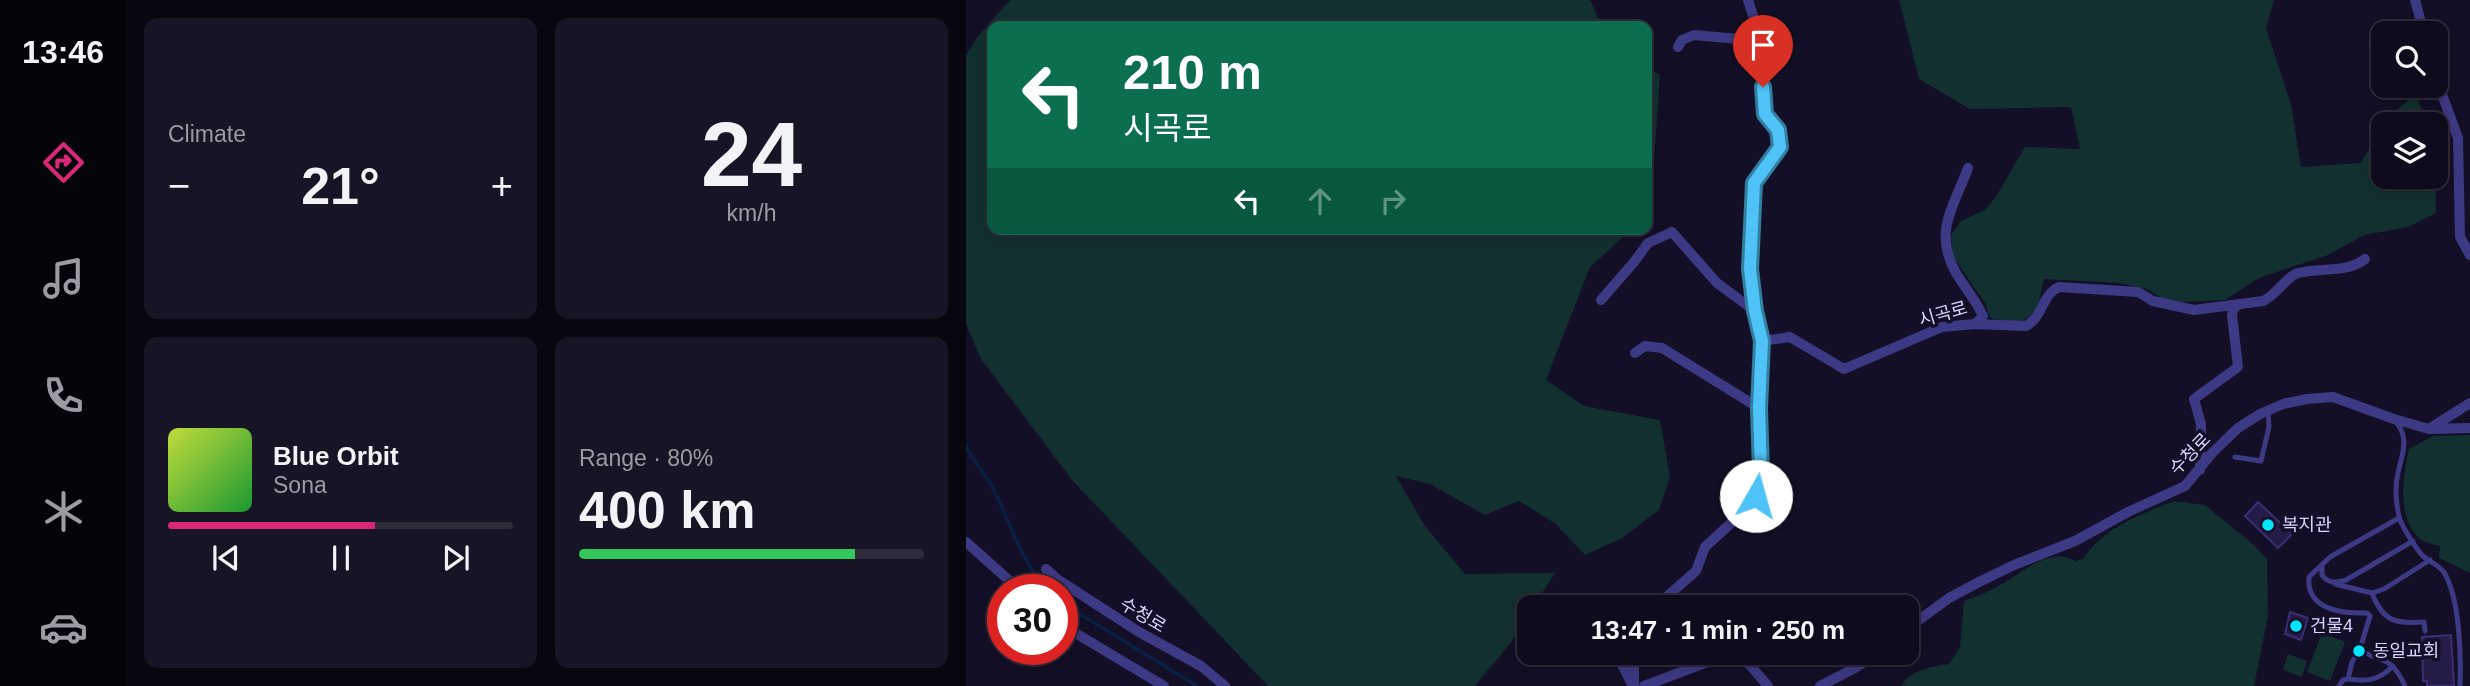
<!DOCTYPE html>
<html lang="en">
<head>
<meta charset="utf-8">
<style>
  :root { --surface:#0e0b1c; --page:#171425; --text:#f1f3f6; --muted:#9b9ba3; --line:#2e2b3b; --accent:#db2777 }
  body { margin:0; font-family:Arial,"Noto Sans KR",sans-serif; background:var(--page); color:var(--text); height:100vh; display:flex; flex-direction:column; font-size:26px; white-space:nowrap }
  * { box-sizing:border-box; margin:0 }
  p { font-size:23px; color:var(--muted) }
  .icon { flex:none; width:38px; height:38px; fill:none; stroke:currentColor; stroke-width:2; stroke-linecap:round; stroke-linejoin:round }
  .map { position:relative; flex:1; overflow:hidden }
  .drawer { display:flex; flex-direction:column; gap:18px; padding:18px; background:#08060f; width:840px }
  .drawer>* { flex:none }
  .guide { position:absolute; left:21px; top:21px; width:665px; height:214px; border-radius:14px; box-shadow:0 4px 18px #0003,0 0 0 2px var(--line); background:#0b6e4f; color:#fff; overflow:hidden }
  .fabs { position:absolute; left:1405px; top:21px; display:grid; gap:14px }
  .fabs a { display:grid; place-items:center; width:77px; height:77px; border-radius:14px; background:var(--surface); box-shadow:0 4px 18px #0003,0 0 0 2px var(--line); font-size:35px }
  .speed { position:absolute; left:21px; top:574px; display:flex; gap:14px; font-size:35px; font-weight:700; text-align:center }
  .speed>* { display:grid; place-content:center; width:91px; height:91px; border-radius:50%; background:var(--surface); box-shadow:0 4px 18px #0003,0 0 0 2px var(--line); line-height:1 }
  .speed .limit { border:10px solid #d22; background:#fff; color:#111 }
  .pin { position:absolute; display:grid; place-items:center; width:60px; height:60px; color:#fff; margin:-72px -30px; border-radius:50% 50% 50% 0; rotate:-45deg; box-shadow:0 0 7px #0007 }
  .pin .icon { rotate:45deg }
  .me { position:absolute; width:77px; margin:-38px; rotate:7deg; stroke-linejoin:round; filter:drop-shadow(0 0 5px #0008) }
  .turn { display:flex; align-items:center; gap:24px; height:147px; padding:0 21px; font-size:32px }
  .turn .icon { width:91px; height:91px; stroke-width:2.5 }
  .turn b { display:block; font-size:49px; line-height:60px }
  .lanes { display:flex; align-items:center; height:66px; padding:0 21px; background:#0003; justify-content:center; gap:35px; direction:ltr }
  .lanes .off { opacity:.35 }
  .big { font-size:52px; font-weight:800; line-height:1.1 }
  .drawer .tile { flex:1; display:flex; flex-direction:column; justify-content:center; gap:10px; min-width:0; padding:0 24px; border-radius:14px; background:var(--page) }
  .drawer .dial { align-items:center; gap:0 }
  .dial b { font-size:91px; line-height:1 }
  .song { display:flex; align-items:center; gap:21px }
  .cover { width:84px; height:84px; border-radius:10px; background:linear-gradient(135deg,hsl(70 70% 55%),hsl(130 70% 35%)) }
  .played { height:7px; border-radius:4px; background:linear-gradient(90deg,var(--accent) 60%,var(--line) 60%) }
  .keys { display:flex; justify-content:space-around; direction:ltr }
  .heat { display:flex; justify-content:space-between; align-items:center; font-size:38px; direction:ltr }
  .charge { height:10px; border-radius:5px; background:linear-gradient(90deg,#34c759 80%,var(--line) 0) }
  .drawer .tiles { flex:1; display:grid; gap:18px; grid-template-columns:repeat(2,1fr) }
  .trip { position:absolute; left:551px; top:595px; width:402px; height:70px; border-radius:14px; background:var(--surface); box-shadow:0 4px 18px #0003,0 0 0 2px var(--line); font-weight:800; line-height:70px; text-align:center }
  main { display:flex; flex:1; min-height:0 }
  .dock { display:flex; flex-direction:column; width:126px; justify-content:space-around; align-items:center; background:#06040b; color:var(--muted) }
  .dock .icon { width:49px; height:49px }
  .dock .current { color:var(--accent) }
  .dock b { font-size:32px; color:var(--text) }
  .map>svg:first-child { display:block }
</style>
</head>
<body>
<main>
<nav class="dock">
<b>13:46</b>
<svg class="icon current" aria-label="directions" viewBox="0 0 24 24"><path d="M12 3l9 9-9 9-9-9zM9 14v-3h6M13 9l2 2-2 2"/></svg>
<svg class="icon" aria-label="music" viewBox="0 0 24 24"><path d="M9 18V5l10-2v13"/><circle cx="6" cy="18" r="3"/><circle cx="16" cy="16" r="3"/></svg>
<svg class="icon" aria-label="phone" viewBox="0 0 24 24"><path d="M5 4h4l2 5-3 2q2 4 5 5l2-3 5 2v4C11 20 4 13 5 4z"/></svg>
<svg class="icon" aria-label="climate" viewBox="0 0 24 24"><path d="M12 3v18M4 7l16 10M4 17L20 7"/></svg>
<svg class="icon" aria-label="car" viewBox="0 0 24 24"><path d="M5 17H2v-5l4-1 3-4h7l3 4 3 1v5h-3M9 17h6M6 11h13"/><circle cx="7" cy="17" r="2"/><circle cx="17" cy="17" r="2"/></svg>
</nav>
<section class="drawer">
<div class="tiles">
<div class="tile"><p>Climate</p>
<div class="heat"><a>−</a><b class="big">21°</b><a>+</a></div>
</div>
<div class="tile dial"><b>24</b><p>km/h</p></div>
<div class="tile">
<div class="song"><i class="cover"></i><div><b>Blue Orbit</b><p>Sona</p></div></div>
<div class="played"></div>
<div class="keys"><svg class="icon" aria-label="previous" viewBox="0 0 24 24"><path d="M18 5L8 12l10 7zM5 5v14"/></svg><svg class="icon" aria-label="pause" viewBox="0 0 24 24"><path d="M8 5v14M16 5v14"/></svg><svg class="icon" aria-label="next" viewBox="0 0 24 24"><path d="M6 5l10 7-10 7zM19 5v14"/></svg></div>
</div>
<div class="tile"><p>Range · 80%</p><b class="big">400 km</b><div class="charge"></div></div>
</div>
</section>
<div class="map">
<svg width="1504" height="686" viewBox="0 0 1504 686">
  <rect width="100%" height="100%" fill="#130f26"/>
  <path fill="#12302f" d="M44,0h580l12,26h-610v203h640l-42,38 -44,113 38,26 76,14 10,57 -11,33 -37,28 -37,17 -29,-31 -37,-23 -34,14 -55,-31 -34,-8 29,50 40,48 90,-1 -22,34h-3c0,17 -43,63 -55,79h-207l-196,-206 -91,-121 -15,-35v-269l13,-20z
    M933,0h375l-8,28 25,76 10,63 59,-4 23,-35 1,49h51l1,36 -28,14 -44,8 -36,20 -69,23 -34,22 -44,2 -18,-3 -16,-10 -27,-6 -76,-4c-6,24 -2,29 -24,44l-30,-5 -5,-15 -33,-48 -1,-20 10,-14 24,-11 10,-12 30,-51 55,2 -9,-42 -101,2 -51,-30z
    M681,67l13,8 -6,87 -7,30z
    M1450,95l11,29h-41l10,-14z
    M1504,435v138l-31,-15 1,-12c-7,-2 -15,-3 -20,-7 -24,-20 -17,-64 -11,-90l24,-13z
    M1208,501l31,4 48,39 14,15 1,57 -14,70h-353c10,-17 30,-19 48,-22l11,-17 4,-46c11,-4 22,-8 31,-13 23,-12 54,-43 80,-27l8,-2c20,-31 58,-45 91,-58z
    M1356,633l23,9 -15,39 -23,-9z
    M1322,654l19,7 -5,16 -19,-7z"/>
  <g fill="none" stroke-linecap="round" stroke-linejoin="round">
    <path stroke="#0a1f44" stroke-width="3.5" d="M0,446c7,14 16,25 24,37 20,36 29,76 57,107
      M96,603l135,83"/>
  </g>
  <path fill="#241b47" stroke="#3b2d73" stroke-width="2" d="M1292,502l34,32 -14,14 -33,-32z
    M1324,612l18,6 -7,22 -16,-6z
    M1485,635l3,51h-27v-5h-4l-1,-44z"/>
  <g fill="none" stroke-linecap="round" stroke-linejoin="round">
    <path stroke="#3d3a85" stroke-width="5" d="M1430,422c14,17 6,32 2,51 -3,13 -2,30 1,43 1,8 19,36 25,41 7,6 16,8 21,17 15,27 16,82 15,112
      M1269,457l26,4 8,-34 -1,-17
      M1433,518l-69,39 -21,20c-3,32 32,37 58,36l3,3 -10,33c23,17 29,3 45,37
      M1356,565v10c7,9 13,8 24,5l67,-39
      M1369,584l37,9 12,-4 46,-29
      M1406,593c11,29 24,31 52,29l1,9
      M1382,679c20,3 31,1 45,-13
      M1373,686l4,-6 5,-1 4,-17 8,-13"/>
    <path stroke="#3d3a85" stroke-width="10" d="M1449,0l9,33
      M712,47l4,-7 12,-5 67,6
      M1470,78l22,60 2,99 10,18
      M635,300l33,-38 14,-19 24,-11 45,51 38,28
      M1009,324l51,2c17,-9 16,-32 33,-39l79,5 15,9 41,9 69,-9c15,-7 21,-23 35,-28 22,-6 48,1 67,-14
      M796,341l28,-4 54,32 98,-42 33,-3 8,-8c-7,-16 -18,-28 -27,-43 -23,-42 -3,-64 12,-105
      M669,353l10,-7 17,2 97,60
      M1463,429l41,-26
      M1234,470l1,-46 -7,-25 44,-32 -6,-52 1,-6 5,-4
      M0,542l54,48
      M80,569l11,10 82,53 62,34 24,20
      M689,607l41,-36 9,-24 36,-33 15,-18 5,-25 -2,-63 3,-67 -7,-30 -5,-42 4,-86 26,-36 -2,-17 -13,-17 -4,-72 -13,-41
      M96,625l102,61
      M942,628l41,-30 30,-16 35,-17 61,-24 53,-29 57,-26 28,-34 25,-24 22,-14 23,-10 24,-5 26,-2 61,22 35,10 41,-1
      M650,653l17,33
      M668,653v32
      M678,686l85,-32 20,10 19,22
      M854,686l35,-18 23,-15"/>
  </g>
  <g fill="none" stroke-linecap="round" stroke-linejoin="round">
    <defs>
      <path id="route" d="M790,496l5,-25 -2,-63 3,-67 -7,-30 -5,-42 4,-86 26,-36 -2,-17 -13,-16 -2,-27"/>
    </defs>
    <use href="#route" stroke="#337fa1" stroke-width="18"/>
    <use href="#route" stroke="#4fc3f7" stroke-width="12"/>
  </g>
  <g fill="#00e5ff" stroke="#130f26" stroke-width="2.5">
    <circle cx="1302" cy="525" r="7"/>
    <circle cx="1330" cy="626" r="7"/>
    <circle cx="1393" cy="651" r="7"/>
  </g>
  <g text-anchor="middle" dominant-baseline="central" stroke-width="7" stroke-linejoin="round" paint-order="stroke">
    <g font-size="18" fill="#d9d4ff" stroke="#130f26">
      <text transform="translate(977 314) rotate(-16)">시곡로</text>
      <text transform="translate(1224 454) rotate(-46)">수청로</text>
      <text transform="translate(177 615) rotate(31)">수청로</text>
    </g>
    <g font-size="18" fill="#d9d4ff" stroke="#130f26" text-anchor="start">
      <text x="1316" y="525">복지관</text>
      <text x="1344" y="626">건물4</text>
      <text x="1407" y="651">동일교회</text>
    </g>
  </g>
</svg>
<div class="fabs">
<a><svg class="icon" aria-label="search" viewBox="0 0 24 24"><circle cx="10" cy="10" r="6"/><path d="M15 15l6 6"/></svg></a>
<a><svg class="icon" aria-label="layers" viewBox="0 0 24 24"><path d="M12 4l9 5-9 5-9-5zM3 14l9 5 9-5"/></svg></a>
</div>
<div class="speed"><div class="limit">30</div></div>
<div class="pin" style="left:797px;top:87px;background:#d93025"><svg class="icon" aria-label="arrive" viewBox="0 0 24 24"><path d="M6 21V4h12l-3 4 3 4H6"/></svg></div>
<svg class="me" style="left:790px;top:496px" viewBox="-20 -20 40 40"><circle r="19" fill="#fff"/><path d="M0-13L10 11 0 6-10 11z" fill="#4fc3f7"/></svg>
<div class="trip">13:47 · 1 min · 250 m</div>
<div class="guide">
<div class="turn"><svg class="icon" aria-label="left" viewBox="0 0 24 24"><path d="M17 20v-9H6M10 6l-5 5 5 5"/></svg><div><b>210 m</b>시곡로</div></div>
<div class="lanes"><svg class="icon" aria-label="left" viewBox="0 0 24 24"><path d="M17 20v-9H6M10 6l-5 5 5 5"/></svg><svg class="icon off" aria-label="ahead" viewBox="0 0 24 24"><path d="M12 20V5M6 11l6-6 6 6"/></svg><svg class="icon off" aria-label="right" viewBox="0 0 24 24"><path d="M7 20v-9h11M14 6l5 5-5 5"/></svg></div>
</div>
</div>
</main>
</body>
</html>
